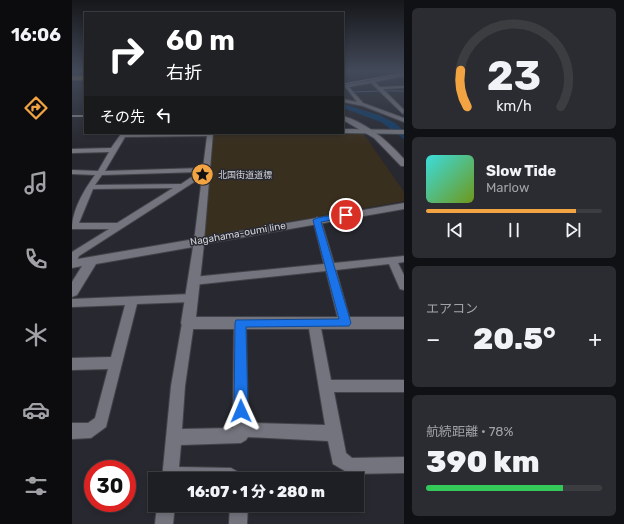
<!DOCTYPE html>
<html lang="ja">
<head>
<meta charset="utf-8">
<style>
  :root { --surface:#1e1f24; --page:#2b2c31; --text:#f1f3f6; --muted:#a1a2a6; --line:#3c3d41; --accent:#f3a442 }
  body { margin:0; font-family:Rubik,"Noto Sans JP",sans-serif; background:var(--page); color:var(--text); height:100vh; display:flex; flex-direction:column; font-size:15px; white-space:nowrap }
  * { box-sizing:border-box; margin:0 }
  p { font-size:13px; color:var(--muted) }
  .icon { flex:none; width:22px; height:22px; fill:none; stroke:currentColor; stroke-width:2; stroke-linecap:round; stroke-linejoin:round }
  .map { position:relative; flex:1; overflow:hidden }
  .details { display:flex; flex-direction:column; gap:8px; padding:8px; background:#101114; width:220px }
  .details>* { flex:none }
  .guide { position:absolute; left:12px; top:12px; width:260px; height:122px; border-radius:0px; box-shadow:0 2px 6px #0003,0 0 0 1px var(--line); background:#202124; color:#fff; overflow:hidden }
  .speed { position:absolute; left:12px; top:460px; display:flex; gap:8px; font-size:20px; font-weight:700; text-align:center }
  .speed>* { display:grid; place-content:center; width:52px; height:52px; border-radius:50%; background:var(--surface); box-shadow:0 2px 6px #0003,0 0 0 1px var(--line); line-height:1 }
  .speed .limit { border:6px solid #d22; background:#fff; color:#111 }
  .pin { position:absolute; display:grid; place-items:center; width:34px; height:34px; color:#fff; margin:-17px; border:2px solid #fff; border-radius:50%; box-shadow:0 1px 4px #0007 }
  .me { position:absolute; width:44px; margin:-22px; rotate:359deg; stroke-linejoin:round; filter:drop-shadow(0 0 3px #0008) }
  .turn { display:flex; align-items:center; gap:14px; height:84px; padding:0 16px; font-size:18px }
  .turn .icon { width:52px; height:52px; stroke-width:2.5 }
  .turn b { display:block; font-size:28px; line-height:34px }
  .then { display:flex; align-items:center; height:38px; padding:0 16px; background:#0003; gap:8px; font-size:15px }
  .big { font-size:30px; font-weight:800; line-height:1.1 }
  .details .widget { flex:1; display:flex; flex-direction:column; justify-content:center; gap:6px; min-width:0; padding:0 14px; border-radius:6px; background:var(--page) }
  .details .dial { align-items:center; gap:0 }
  .dial svg { height:104px; overflow:visible; fill:none; stroke:var(--line); stroke-width:7; stroke-linecap:round; text-anchor:middle }
  .dial text { fill:var(--text); stroke:none }
  .song { display:flex; align-items:center; gap:12px }
  .cover { width:48px; height:48px; border-radius:6px; background:linear-gradient(135deg,hsl(180 70% 55%),hsl(80 70% 35%)) }
  .played { height:4px; border-radius:2px; background:linear-gradient(90deg,var(--accent) 85%,var(--line) 85%) }
  .keys { display:flex; justify-content:space-around; direction:ltr }
  .heat { display:flex; justify-content:space-between; align-items:center; font-size:22px; direction:ltr }
  .charge { height:6px; border-radius:3px; background:linear-gradient(90deg,#34c759 78%,var(--line) 0) }
  .trip { position:absolute; left:76px; top:472px; width:216px; height:40px; border-radius:0px; background:var(--surface); box-shadow:0 2px 6px #0003,0 0 0 1px var(--line); font-weight:800; line-height:40px; text-align:center }
  main { display:flex; flex:1; min-height:0 }
  .dock { display:flex; flex-direction:column; width:72px; justify-content:space-around; align-items:center; background:#0c0c0e; color:var(--muted) }
  .dock .icon { width:28px; height:28px }
  .dock .selected { color:var(--accent) }
  .dock b { font-size:18px; color:var(--text) }
  .map>svg:first-child { display:block }
</style>
</head>
<body>
<main>
<nav class="dock">
<b>16:06</b>
<svg class="icon selected" aria-label="directions" viewBox="0 0 24 24"><path d="M12 3l9 9-9 9-9-9zM9 14v-3h6M13 9l2 2-2 2"/></svg>
<svg class="icon" aria-label="music" viewBox="0 0 24 24"><path d="M9 18V5l10-2v13"/><circle cx="6" cy="18" r="3"/><circle cx="16" cy="16" r="3"/></svg>
<svg class="icon" aria-label="phone" viewBox="0 0 24 24"><path d="M5 4h4l2 5-3 2q2 4 5 5l2-3 5 2v4C11 20 4 13 5 4z"/></svg>
<svg class="icon" aria-label="climate" viewBox="0 0 24 24"><path d="M12 3v18M4 7l16 10M4 17L20 7"/></svg>
<svg class="icon" aria-label="car" viewBox="0 0 24 24"><path d="M5 17H2v-5l4-1 3-4h7l3 4 3 1v5h-3M9 17h6M6 11h13"/><circle cx="7" cy="17" r="2"/><circle cx="17" cy="17" r="2"/></svg>
<svg class="icon" aria-label="filters" viewBox="0 0 24 24"><path d="M4 7h16M4 17h16"/><circle cx="9" cy="7" r="2"/><circle cx="15" cy="17" r="2"/></svg>
</nav>
<div class="map">
<svg width="332" height="524" viewBox="0 0 332 524">
  <rect width="100%" height="100%" fill="#282930"/>
  <path fill="#392f1f" d="M291,133l41,59v9l-201,36 9,-102z"/>
  <g fill="none" stroke-linecap="round" stroke-linejoin="round">
    <path stroke="#4d6b8a" stroke-width="1" d="M313,91h19
      M280,92l29,-1"/>
    <path fill="#133e68" fill-rule="evenodd" d="M271,104l36,11 16,8 9,8v8l-23,-17 -38,-14z"/>
    <defs>
      <path id="street" d="M332,74v2l-29,6 5,5 24,-1v2l-21,1 21,21 -1,4 -32,-31 -22,4 14,16 41,15v4l-41,-16 -20,-4v-3l14,3 -13,-17z
        M271,129l61,1v4l-61,-1z
        M51,133h90l-9,108 -5,3 -5,-3 8,-64 -123,79 -3,7 -4,1v-12l37,-23h-37c0,-19 12,-39 23,-54l-23,-1v-4l26,1 11,-19 -37,1v-4l39,-1 10,-14zM135,136l-4,32 -98,3 20,-34zM127,172l-18,12 -86,1 7,-10zM101,188l-56,35h-38l14,-34z
        M245,217l4,3 13,43 70,-7v6l-6,1 6,12v15l-4,-1 -11,-25 -53,6 15,53 -2,3 -4,2 -4,-2 -2,-3 -13,-52 -133,14 -4,-1 -1,-3 1,-3 4,-1 131,-13 -11,-44z
        M119,294l4,1 2,3 -2,3 -4,1 -54,2 -31,123 -15,11 -19,1v-16h16l7,-5 13,-49 -36,1v-12l39,-1 14,-52 -53,2v-8z
        M116,318l4,2 2,3 -9,63 -3,43 51,-1 1,-105 2,-3 4,-2 4,2 2,3 2,98 5,2 72,2 -17,-102 2,-3 4,-2 4,2 2,3 11,57h73v12h-70l12,61 6,5 52,-1v16l-54,1 -17,-10 -5,-23 -80,-4 -2,3 -5,3 -60,2 -2,22 52,1 9,5 2,6h-80l9,-93 11,-63 2,-3z
        M85,505h18l-2,19h-18z
        M158,505h18l-1,19h-18z"/>
      <path id="secondary" d="M271,116c24,7 45,25 61,43v7h-3l-27,-28 -31,-18z
        M332,203v6l-200,35 -8,73h208v12h-216l-5,-2 -2,-4 12,-76 -97,17 -19,31 -5,2v-15l10,-16 -10,2v-8z"/>
      <path id="primary" d="M0,76h13v4h-13z"/>
    </defs>
    <use href="#street" stroke="#43444a" stroke-width="2"/>
    <use href="#secondary" stroke="#43444a" stroke-width="2"/>
    <use href="#primary" stroke="#43444a" stroke-width="2"/>
    <use href="#street" fill="#73747d" fill-rule="evenodd"/>
    <use href="#secondary" fill="#73747d" fill-rule="evenodd"/>
    <use href="#primary" fill="#927d4c" fill-rule="evenodd"/>
    <path stroke="#999a9f" stroke-width="1" d="M271,84l61,-11"/>
    <path stroke="#999a9f" stroke-width="1.5" d="M0,116h13"/>
  </g>
  <linearGradient id="sky" x2="0" y2="1"><stop stop-color="#16171a"/><stop offset="0.49" stop-color="#424959"/><stop offset="1" stop-color="#424959" stop-opacity="0"/></linearGradient>
  <rect width="332" height="145" fill="url(#sky)"/>
  <path fill="#1a73e8" stroke="#114b97" d="M274,213l2,1v3l-27,5 30,101 -2,3 -103,1 2,84 -2,4 -5,2 -5,-2 -2,-4 1,-88 1,-3 103,-1 -26,-99 4,-2z"/>
  <defs>
    <symbol id="sight-disc" viewBox="-11 -11 22 22"><circle r="9.5" fill="#f3a442" stroke="#282930"/><path d="M0-6L1.8-2.2L6-1.7L2.9 1.2L3.7 5.4L0 3.3L-3.7 5.4L-2.9 1.2L-6-1.7L-1.8-2.2Z" fill="#111"/></symbol>
  </defs>
  <g fill-rule="evenodd">
    <use href="#sight-disc" x="118" y="162" width="25" height="25"/>
  </g>
  <g text-anchor="middle" dominant-baseline="central" stroke-width="3" stroke-linejoin="round" paint-order="stroke">
    <g font-size="9" fill="#d3d4d9" stroke="#282930" text-anchor="start">
      <text x="146" y="175">北国街道道標</text>
    </g>
    <g font-size="10" fill="#d3d4d9" stroke="#282930">
      <text transform="translate(166 234) rotate(-10)">Nagahama-oumi line</text>
    </g>
  </g>
</svg>
<div class="speed"><div class="limit">30</div></div>
<div class="pin" style="left:274px;top:215px;background:#d93025"><svg class="icon" aria-label="arrive" viewBox="0 0 24 24"><path d="M6 21V4h12l-3 4 3 4H6"/></svg></div>
<svg class="me" style="left:169px;top:411px" viewBox="-20 -20 40 40"><path d="M0-17L14 15 0 8-14 15z" fill="#1a73e8" stroke="#fff" stroke-width="4"/></svg>
<div class="trip">16:07 · 1 分 · 280 m</div>
<div class="guide">
<div class="turn"><svg class="icon" aria-label="right" viewBox="0 0 24 24"><path d="M7 20v-9h11M14 6l5 5-5 5"/></svg><div><b>60 m</b>右折</div></div>
<div class="then">その先<svg class="icon" aria-label="left" viewBox="0 0 24 24"><path d="M17 20v-9H6M10 6l-5 5 5 5"/></svg></div>
</div>
</div>
<section class="details">
<div class="widget dial"><svg viewBox="0 0 100 80">
<path d="M14 69A42 42 0 1 1 86 69"/>
<path d="M14 69A42 42 0 0 1 9 41" stroke="#f3a442"/>
<text x="50" y="56" font-size="32" font-weight="700">23</text>
<text x="50" y="72" font-size="11">km/h</text>
</svg></div>
<div class="widget">
<div class="song"><i class="cover"></i><div><b>Slow Tide</b><p>Marlow</p></div></div>
<div class="played"></div>
<div class="keys"><svg class="icon" aria-label="previous" viewBox="0 0 24 24"><path d="M18 5L8 12l10 7zM5 5v14"/></svg><svg class="icon" aria-label="pause" viewBox="0 0 24 24"><path d="M8 5v14M16 5v14"/></svg><svg class="icon" aria-label="next" viewBox="0 0 24 24"><path d="M6 5l10 7-10 7zM19 5v14"/></svg></div>
</div>
<div class="widget"><p>エアコン</p>
<div class="heat"><a>−</a><b class="big">20.5°</b><a>+</a></div>
</div>
<div class="widget"><p>航続距離 · 78%</p><b class="big">390 km</b><div class="charge"></div></div>
</section>
</main>
</body>
</html>
